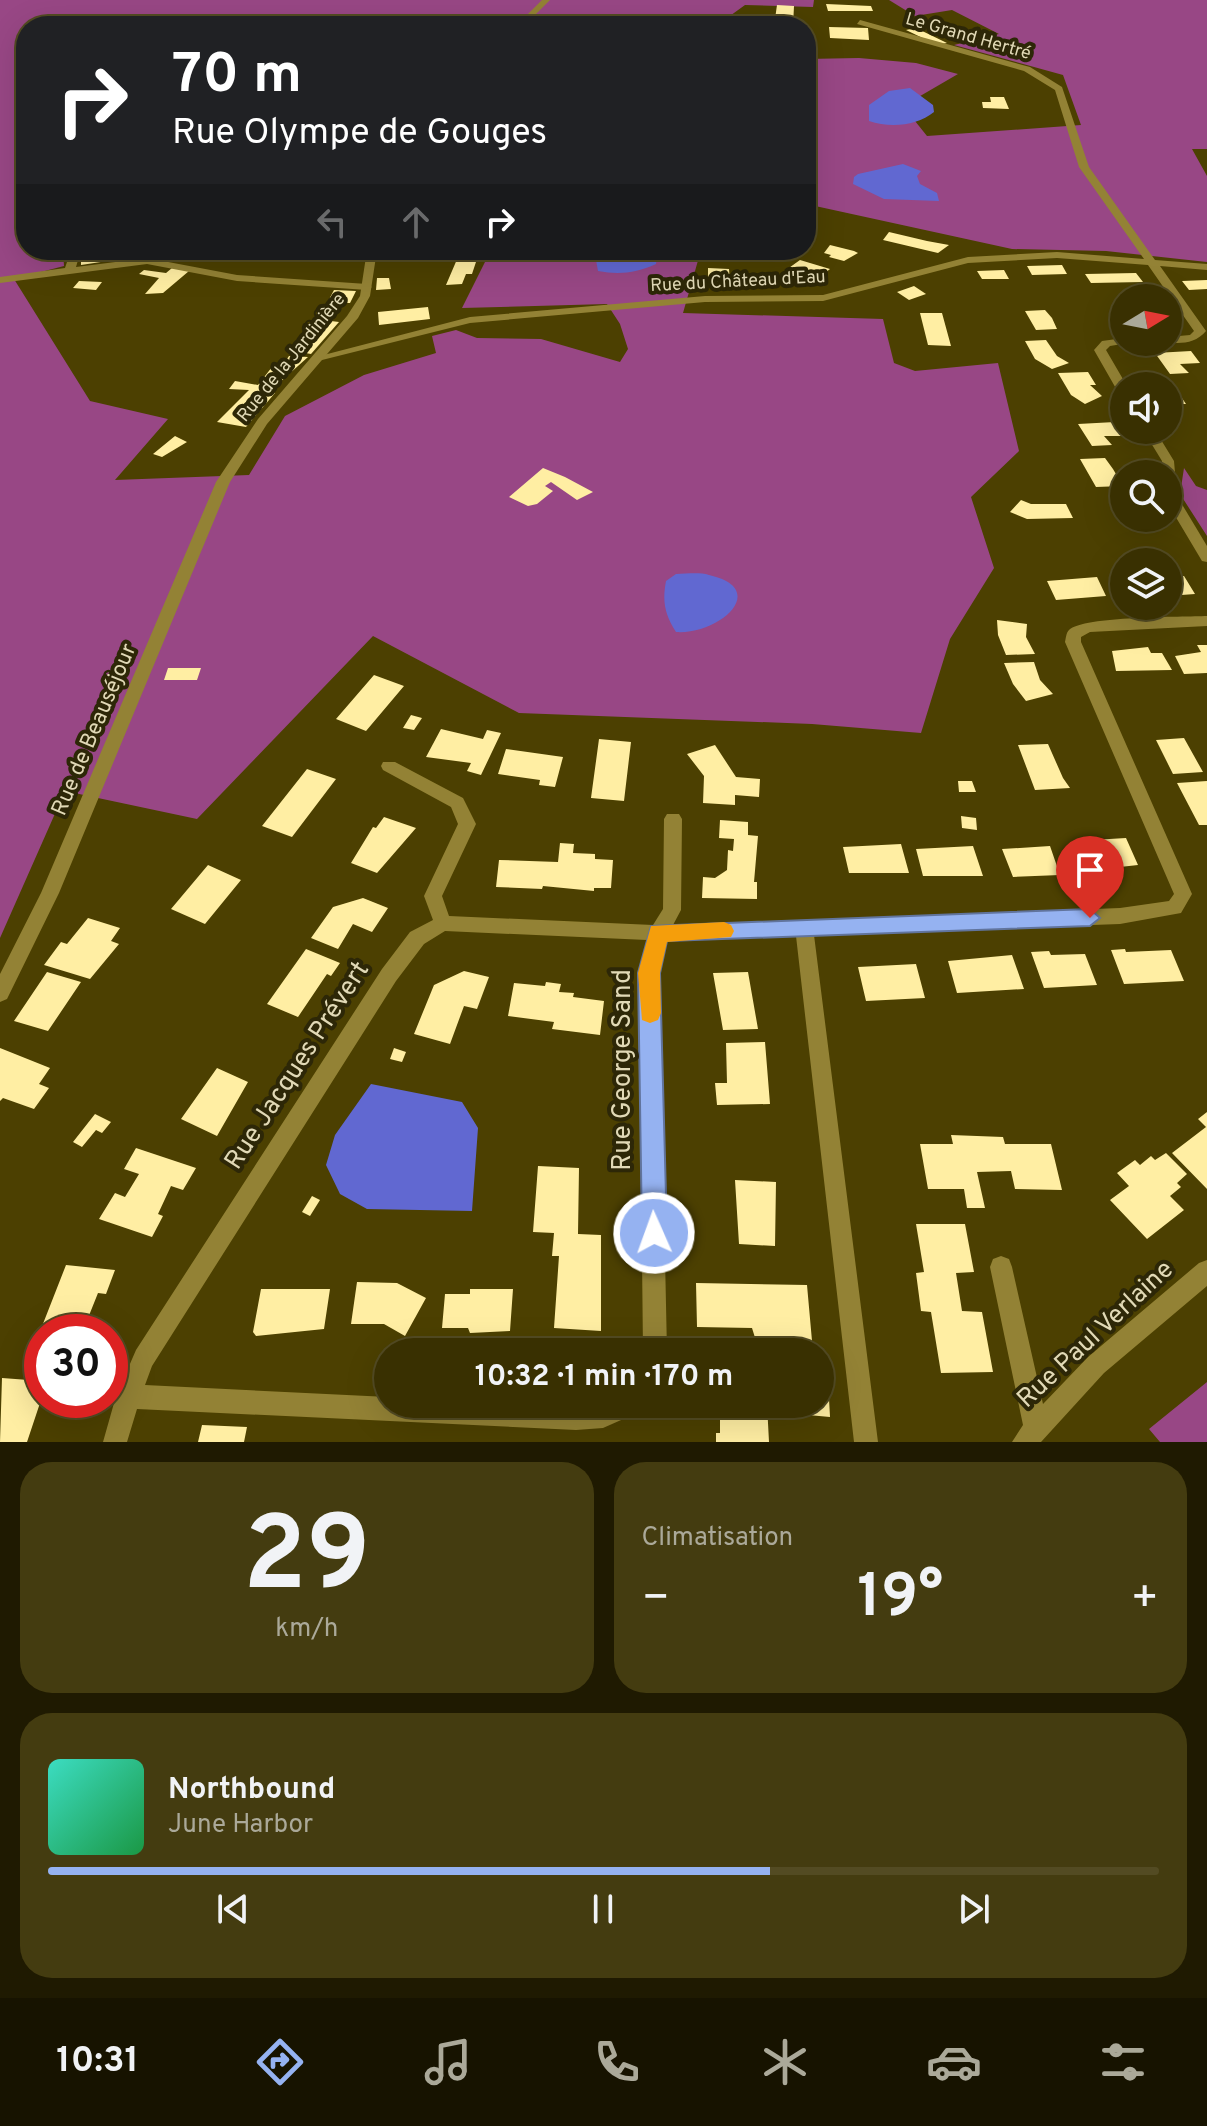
<!DOCTYPE html>
<html lang="fr">
<head>
<meta charset="utf-8">
<style>
  :root { --surface:#393001; --page:#443c10; --text:#f1f3f6; --muted:#aba999; --line:#534b23; --accent:#95b2f1 }
  body { margin:0; font-family:Overpass,sans-serif; background:var(--page); color:var(--text); height:100vh; display:flex; flex-direction:column; font-size:30px; white-space:nowrap }
  * { box-sizing:border-box; margin:0 }
  p { font-size:26px; color:var(--muted) }
  .icon { flex:none; width:44px; height:44px; fill:none; stroke:currentColor; stroke-width:2; stroke-linecap:round; stroke-linejoin:round }
  .map { position:relative; height:1442px; overflow:hidden }
  .panel { display:flex; flex-direction:column; gap:20px; padding:20px; background:#1f1a01; flex:1 }
  .panel>* { flex:none }
  .guide { position:absolute; left:16px; top:16px; width:800px; height:244px; border-radius:32px; box-shadow:0 8px 32px #0002,0 0 0 2px var(--line); background:#202124; color:#fff; overflow:hidden }
  .needle { width:52px; rotate:80deg }
  .controls { position:absolute; left:1110px; top:284px; display:grid; gap:16px }
  .controls a { display:grid; place-items:center; width:72px; height:72px; border-radius:50%; background:var(--surface); box-shadow:0 8px 32px #0002,0 0 0 2px var(--line); font-size:40px }
  .speed { position:absolute; left:24px; top:1314px; display:flex; gap:16px; font-size:40px; font-weight:700; text-align:center }
  .speed>* { display:grid; place-content:center; width:104px; height:104px; border-radius:50%; background:var(--surface); box-shadow:0 8px 32px #0002,0 0 0 2px var(--line); line-height:1 }
  .speed .limit { border:12px solid #d22; background:#fff; color:#111 }
  .pin { position:absolute; display:grid; place-items:center; width:68px; height:68px; color:#fff; margin:-82px -34px; border-radius:50% 50% 50% 0; rotate:-45deg; box-shadow:0 0 8px #0007 }
  .pin .icon { rotate:45deg }
  .me { position:absolute; width:88px; margin:-44px; rotate:358deg; stroke-linejoin:round; filter:drop-shadow(0 0 6px #0008) }
  .turn { display:flex; align-items:center; gap:28px; height:168px; padding:0 24px; font-size:36px }
  .turn .icon { width:104px; height:104px; stroke-width:2.5 }
  .turn b { display:block; font-size:56px; line-height:68px }
  .lanes { display:flex; align-items:center; height:76px; padding:0 24px; background:#0003; justify-content:center; gap:40px; direction:ltr }
  .lanes .off { opacity:.35 }
  .big { font-size:60px; font-weight:700; line-height:1.1 }
  .panel .widget { flex:1; display:flex; flex-direction:column; justify-content:center; gap:12px; min-width:0; padding:0 28px; border-radius:32px; background:var(--page) }
  .panel .dial { align-items:center; gap:0 }
  .dial b { font-size:104px; line-height:1 }
  .song { display:flex; align-items:center; gap:24px }
  .cover { width:96px; height:96px; border-radius:12px; background:linear-gradient(135deg,hsl(170 70% 55%),hsl(140 70% 35%)) }
  .played { height:8px; border-radius:4px; background:linear-gradient(90deg,var(--accent) 65%,var(--line) 65%) }
  .keys { display:flex; justify-content:space-around; direction:ltr }
  .heat { display:flex; justify-content:space-between; align-items:center; font-size:44px; direction:ltr }
  .panel .tiles { flex:1; display:grid; gap:20px; grid-template-columns:1fr 1fr }
  .widget:last-child { grid-column:span 2 }
  .trip { position:absolute; left:374px; top:1338px; width:460px; height:80px; border-radius:40px; background:var(--surface); box-shadow:0 8px 32px #0002,0 0 0 2px var(--line); font-weight:700; line-height:80px; text-align:center }
  .tabs { display:flex; height:128px; justify-content:space-around; align-items:center; background:#171300; color:var(--muted) }
  .tabs .icon { width:56px; height:56px }
  .tabs .current { color:var(--accent) }
  .tabs b { font-size:36px; color:var(--text) }
  .map>svg:first-child { display:block }
</style>
</head>
<body>
<div class="map">
<svg width="1207" height="1442" viewBox="0 0 1207 1442">
  <rect width="100%" height="100%" fill="#4c4001"/>
  <path fill="#984785" d="M0,0h814l-1,7 -68,-2 -29,21h-690v224h37l1,16 -50,13 76,122 78,18 -53,61 134,-5 36,-59 79,-41 72,-22 -4,-17 24,-6 21,8 64,1 79,23 8,-13 -8,-25 -13,-20 -145,4 29,-58h210l-18,63 200,6 11,44 21,8 83,-8 21,88 -48,46 23,71 -44,71 -29,94 -109,-9 -293,-11 -146,-77 -176,183 -132,-28 -65,147z
    M889,0h318v149h-15l15,27v86l-101,-11 -94,-2 -206,-45v-145l53,-1 57,5 42,11 -55,32 24,30 154,-11 -18,-50 -109,-30 45,-11 -47,-24 -37,6z
    M1184,468l12,18 11,4v46l-27,-42z
    M1207,1382v60h-47l-11,-13z"/>
  <path fill="#6168d1" d="M910,88l23,17 1,7c-17,14 -44,16 -65,9v-16l20,-14z
    M903,164l18,7 -4,5 3,8 17,9 2,8 -55,-2 -31,-15 1,-7 4,-3z
    M602,250h56l-2,14c-20,9 -37,11 -58,7l-2,-11z
    M676,574c10,0 23,-2 33,1 62,14 10,60 -33,57 -11,-17 -14,-30 -10,-51z
    M371,1084l91,18 16,26 -6,83 -105,-2 -27,-15 -14,-29 9,-30z"/>
  <path fill="#ffeea3" d="M826,4l45,2 2,5h-45z
    M777,5l17,1 -1,20h-19z
    M829,27l39,1 1,12 -39,-2z
    M916,28l31,15 -10,2 -31,-15z
    M990,97h14l5,12 -26,-1 -1,-6h9z
    M889,232l38,9 22,4 -11,8 -55,-13z
    M830,245l24,6 4,2 -14,8 -15,-4 2,-2 -7,-2z
    M279,250h3l30,2 -5,9 -33,-1z
    M461,250h19l-8,24h-6l-4,10 -16,1z
    M88,254v3l26,-3v6l-33,5v-10z
    M800,260l30,9 -14,11 -30,-10z
    M1062,265l5,9 -35,1 -5,-9z
    M172,268l17,3 -26,22 -18,1 14,-16 -20,-4 5,-4 22,3z
    M708,268l21,1 1,14h-22z
    M1004,270l5,9h-27l-5,-8z
    M1136,273l7,9 -52,1 -6,-9z
    M377,278h12l2,11 -15,1z
    M1207,280v9l-18,1 -7,-9z
    M79,281l23,1 -6,8 -23,-2z
    M914,286l12,8 -17,6 -12,-8z
    M334,290l22,1 -6,12h-7l-3,5 -15,-1z
    M428,307l2,12 -51,6 -1,-13z
    M1045,310l7,8 5,11 -21,1 -11,-19z
    M920,313h22l9,33 -23,-1z
    M323,320l16,2 -28,32 -17,-3 15,-16 -5,-1 7,-8z
    M1046,340l11,16 12,7 -17,6 -17,-10 -10,-18z
    M1191,351l9,12 -20,1 9,9 -19,1 -15,-21z
    M289,356l19,1 -39,35 6,1 -29,34 -29,-5 32,-32 -20,-1 6,-8 23,4 14,-18 9,1z
    M1088,372l8,13h-6l12,11 -17,8 -14,-9 -13,-22z
    M1171,382l15,22h-18v-18l-25,-3z
    M1115,422l8,14h-19l8,9 -20,1 -14,-22z
    M175,436l12,6 -25,15 -9,-3z
    M1105,458l8,11 10,17 -27,1 -16,-28z
    M543,468l22,9 28,15 -16,8 -26,-18 -6,4 8,5 -16,13 -9,2 -19,-9z
    M1021,500l10,4h35l7,14 -46,1 -17,-7z
    M1184,576l11,18 -27,2v-19z
    M1097,577l9,19 -50,4 -9,-19z
    M1124,581v25l-13,-24z
    M997,620l30,4 -1,13 9,17 -29,1 -8,-20z
    M1197,645h10v28l-23,1 -9,-18 26,-4z
    M1148,647l3,6h11l10,17 -56,1 -4,-20z
    M1034,662l6,18 13,14 -27,7 -13,-17 -9,-21z
    M168,668h33l-4,12h-33z
    M374,675l30,11 -38,45 -30,-12z
    M411,715l11,3 -8,12 -11,-2z
    M441,729l42,10 4,-9 14,3 -20,42 -14,-4 4,-8 -45,-6z
    M1184,738l19,34 -30,2 -17,-34z
    M599,739l32,3 -7,59 -33,-3z
    M1048,744l15,34 7,10 -35,2 -17,-45z
    M715,745l21,32 24,2 -1,18 -24,-2v10l-32,-2 1,-27 -17,-22z
    M506,749l57,8 -8,30 -16,-2 1,-5 -42,-6z
    M307,769l29,10 -44,58 -30,-11z
    M958,781h14l4,11h-17z
    M1207,781v44h-8l-22,-42z
    M961,816l15,2 1,12 -15,-2z
    M384,817l32,11 -39,45 -26,-10 22,-36 3,1z
    M720,820l28,2v13l10,1 -4,46h3v17l-55,-1 1,-21 12,1 12,-8 1,-20 5,1 1,-12 -15,-1z
    M1126,838l12,27 -36,4 -14,1 -12,-29z
    M560,843l14,1 -1,9 22,1v5l18,1 -2,28h-17v3l-51,-5 -1,3 -46,-2 3,-27 59,2z
    M901,844l8,29h-60l-6,-26z
    M973,846l10,30h-60l-7,-27z
    M1050,846l10,29 -47,2 -11,-28z
    M208,865l33,15 -36,44 -34,-15z
    M363,898l25,10 -16,24 -19,-8 -15,25 -27,-11 22,-31z
    M88,918l32,10 -9,13 8,3 -29,35 -46,-14 17,-23 6,2z
    M306,949l34,14 -9,13 -4,-2 -29,43 -31,-13z
    M1125,949l1,3 45,-2 13,31 -60,3 -13,-34z
    M1049,951l2,4 34,-1 12,31 -53,3 -13,-36z
    M1012,955l12,34 -67,4 -9,-32z
    M916,964l9,34 -59,3 -8,-34z
    M464,971l25,6 -12,32 -13,-3 -14,38 -36,-10 20,-49z
    M47,972l34,10 -33,49 -34,-10z
    M748,972l10,57 -35,1 -10,-57z
    M546,982l15,2 -2,8 15,1 -1,4 31,4 -4,34 -48,-6 2,-7 -46,-6 6,-33 31,3z
    M765,1042l5,62 -53,1 -2,-22h12l-1,-40z
    M0,1048l50,20 -11,16 10,4 -15,21 -31,-11 -3,3z
    M394,1048l12,4 -4,10 -12,-3z
    M217,1068l31,14 -31,54 -36,-17z
    M1207,1112v77l-35,-36 34,-26 -8,-8z
    M95,1114l16,8 -9,11 -6,-3 -14,17 -9,-5z
    M951,1135l52,2 2,7h46l11,46 -47,-1 -4,-18 -34,1 8,36h-18l-3,-19h-36l-8,-45h33z
    M136,1148l60,20 -13,22 -12,-4 -13,28 5,2 -11,21 -53,-18 16,-26 10,4 14,-23 -15,-5z
    M1166,1153l21,21 -10,9 4,4 -11,9 14,14 -37,29 -37,-39 19,-14 -12,-13 18,-13 5,5 11,-9 4,4z
    M538,1166l41,2 -1,66 23,1v96l-47,-3 5,-72h-7l2,-23 -21,-1z
    M735,1180l41,2 -1,64 -36,-2z
    M312,1196l8,4 -10,16 -8,-4z
    M916,1224h49l9,48 -18,1 6,38 20,1 11,60 -52,1 -10,-61 -10,-1 -5,-38 8,-1z
    M66,1265l49,5 -9,24 -8,-1 -12,30 4,1 -3,8h-45v26l-12,-1z
    M357,1282l40,1 29,15 -21,38 -21,-12h-33z
    M696,1283l111,2 6,67h-40v-7l-16,-1 -5,-16 -55,-1z
    M261,1289h69l-6,40 -68,7 -3,-4z
    M470,1289h43l-3,42 -40,2 -2,-5h-26l3,-34h25z
    M2,1378l40,3v16l-15,45h-27z
    M820,1379l8,1 2,37 -22,-2 -1,-11h13z
    M720,1404h47l2,38h-53v-9h4z
    M202,1425l45,2 -3,15h-46z"/>
  <g fill="none" stroke-linecap="round" stroke-linejoin="round">
    <path fill="#938235" fill-rule="evenodd" d="M860,20l170,47 32,20 27,80 66,93 52,4v6l-47,-4 46,65c-11,13 -26,13 -42,11h4v-5l22,-2 4,-4 -46,-66 -91,-7 -89,5 -145,38 -118,1 -235,21 -152,38 -6,-3 158,-41 235,-21 118,-1 145,-38 89,-5 87,7 -65,-92 -24,-77 -31,-19 -167,-47z
      M71,250h10l-5,17 71,-9 90,17 130,9 5,3 -5,3 -130,-9 -90,-17 -147,19v-6l65,-9z
      M1124,338v4l4,1 -18,3 -4,4 21,36h-3v10l-6,-4 -24,-42 8,-9z
      M1143,430h12l19,31 3,35 30,50v16l-5,-1 -34,-57v-30h-6v-13z
      M1207,616v10l-117,6 -9,5v5l111,252 -11,19 -61,11 -306,11 64,507h-24l-58,-506 -130,5 -7,32 8,379h-24l-4,-379 8,-33 -202,-9 -21,13 -28,37 -244,385 -7,19 243,12v7h252l-3,9 -34,15 -27,2 -439,-21 -10,33h-24l13,-46 20,-46 246,-381 28,-37 23,-12 -9,-24 34,-72 -7,-17 -68,-37 -2,-4 2,-4h12l68,36 13,26 -34,72 7,20 204,9 10,-16 1,-90 3,-5h12l3,5 -1,91 -8,15 447,-17 49,-7 5,-7 -109,-252c1,-4 1,-9 4,-12 14,-14 114,-13 138,-14z
      M1001,1256l8,3 3,8 31,137 45,-47 111,-94 8,-3v26l-103,87 -63,69h-29l11,-17 -33,-158 3,-8z"/>
    <path fill="#938235" fill-rule="evenodd" d="M542,0h8l-26,26h-8z
      M367,250h10l-7,46 -12,22 -91,106 -37,58 -171,411 -52,106 -7,3v-28l41,-81 175,-411 42,-63 89,-103 13,-20z"/>
  </g>
  <path fill="#95b2f1" stroke="#61749d" stroke-width="2" d="M1090,909l10,9 -10,8 -423,15 -7,32 7,260 -4,9 -9,4 -9,-4 -3,-9 -4,-260 13,-47z"/>
  <path fill="#f59e0b" d="M724,922l7,3 3,6 -3,6 -64,5 -7,31 1,40 -3,7 -8,3 -8,-3 -4,-47 13,-47z"/>
  <g text-anchor="middle" dominant-baseline="central" stroke-width="8" stroke-linejoin="round" paint-order="stroke">
    <g font-size="18" fill="#e1d9b6" stroke="#2d2707">
      <text transform="translate(968 37) rotate(16)">Le Grand Hertré</text>
      <text transform="translate(738 282) rotate(-3)">Rue du Château d'Eau</text>
      <text transform="translate(292 358) rotate(-51)">Rue de la Jardinière</text>
    </g>
    <g font-size="22" fill="#e1d9b6" stroke="#2d2707">
      <text transform="translate(95 730) rotate(-67)">Rue de Beauséjour</text>
    </g>
    <g font-size="26" fill="#e1d9b6" stroke="#2d2707">
      <text transform="translate(298 1066) rotate(-57)">Rue Jacques Prévert</text>
      <text transform="translate(623 1070) rotate(-90)">Rue George Sand</text>
      <text transform="translate(1096 1335) rotate(-43)">Rue Paul Verlaine</text>
    </g>
  </g>
</svg>
<div class="controls">
<a><svg class="needle" viewBox="-14 -14 28 28"><path d="M0-13l5 13h-10z" fill="#e53935"/><path d="M0 13l5-13h-10z" fill="#aba999"/></svg></a>
<a><svg class="icon" aria-label="sound" viewBox="0 0 24 24"><path d="M4 9h4l5-4v14l-5-4H4zM17 9q2 3 0 6"/></svg></a>
<a><svg class="icon" aria-label="search" viewBox="0 0 24 24"><circle cx="10" cy="10" r="6"/><path d="M15 15l6 6"/></svg></a>
<a><svg class="icon" aria-label="layers" viewBox="0 0 24 24"><path d="M12 4l9 5-9 5-9-5zM3 14l9 5 9-5"/></svg></a>
</div>
<div class="speed"><div class="limit">30</div></div>
<div class="pin" style="left:1090px;top:918px;background:#d93025"><svg class="icon" aria-label="arrive" viewBox="0 0 24 24"><path d="M6 21V4h12l-3 4 3 4H6"/></svg></div>
<svg class="me" style="left:654px;top:1233px" viewBox="-20 -20 40 40"><circle r="17" fill="#95b2f1" stroke="#fff" stroke-width="3"/><path d="M0-11L8 9 0 5-8 9z" fill="#fff"/></svg>
<div class="trip">10:32 · 1 min · 170 m</div>
<div class="guide">
<div class="turn"><svg class="icon" aria-label="right" viewBox="0 0 24 24"><path d="M7 20v-9h11M14 6l5 5-5 5"/></svg><div><b>70 m</b>Rue Olympe de Gouges</div></div>
<div class="lanes"><svg class="icon off" aria-label="left" viewBox="0 0 24 24"><path d="M17 20v-9H6M10 6l-5 5 5 5"/></svg><svg class="icon off" aria-label="ahead" viewBox="0 0 24 24"><path d="M12 20V5M6 11l6-6 6 6"/></svg><svg class="icon" aria-label="right" viewBox="0 0 24 24"><path d="M7 20v-9h11M14 6l5 5-5 5"/></svg></div>
</div>
</div>
<section class="panel">
<div class="tiles">
<div class="widget dial"><b>29</b><p>km/h</p></div>
<div class="widget"><p>Climatisation</p>
<div class="heat"><a>−</a><b class="big">19°</b><a>+</a></div>
</div>
<div class="widget">
<div class="song"><i class="cover"></i><div><b>Northbound</b><p>June Harbor</p></div></div>
<div class="played"></div>
<div class="keys"><svg class="icon" aria-label="previous" viewBox="0 0 24 24"><path d="M18 5L8 12l10 7zM5 5v14"/></svg><svg class="icon" aria-label="pause" viewBox="0 0 24 24"><path d="M8 5v14M16 5v14"/></svg><svg class="icon" aria-label="next" viewBox="0 0 24 24"><path d="M6 5l10 7-10 7zM19 5v14"/></svg></div>
</div>
</div>
</section>
<nav class="tabs">
<b>10:31</b>
<svg class="icon current" aria-label="directions" viewBox="0 0 24 24"><path d="M12 3l9 9-9 9-9-9zM9 14v-3h6M13 9l2 2-2 2"/></svg>
<svg class="icon" aria-label="music" viewBox="0 0 24 24"><path d="M9 18V5l10-2v13"/><circle cx="6" cy="18" r="3"/><circle cx="16" cy="16" r="3"/></svg>
<svg class="icon" aria-label="phone" viewBox="0 0 24 24"><path d="M5 4h4l2 5-3 2q2 4 5 5l2-3 5 2v4C11 20 4 13 5 4z"/></svg>
<svg class="icon" aria-label="climate" viewBox="0 0 24 24"><path d="M12 3v18M4 7l16 10M4 17L20 7"/></svg>
<svg class="icon" aria-label="car" viewBox="0 0 24 24"><path d="M5 17H2v-5l4-1 3-4h7l3 4 3 1v5h-3M9 17h6M6 11h13"/><circle cx="7" cy="17" r="2"/><circle cx="17" cy="17" r="2"/></svg>
<svg class="icon" aria-label="filters" viewBox="0 0 24 24"><path d="M4 7h16M4 17h16"/><circle cx="9" cy="7" r="2"/><circle cx="15" cy="17" r="2"/></svg>
</nav>
</body>
</html>
